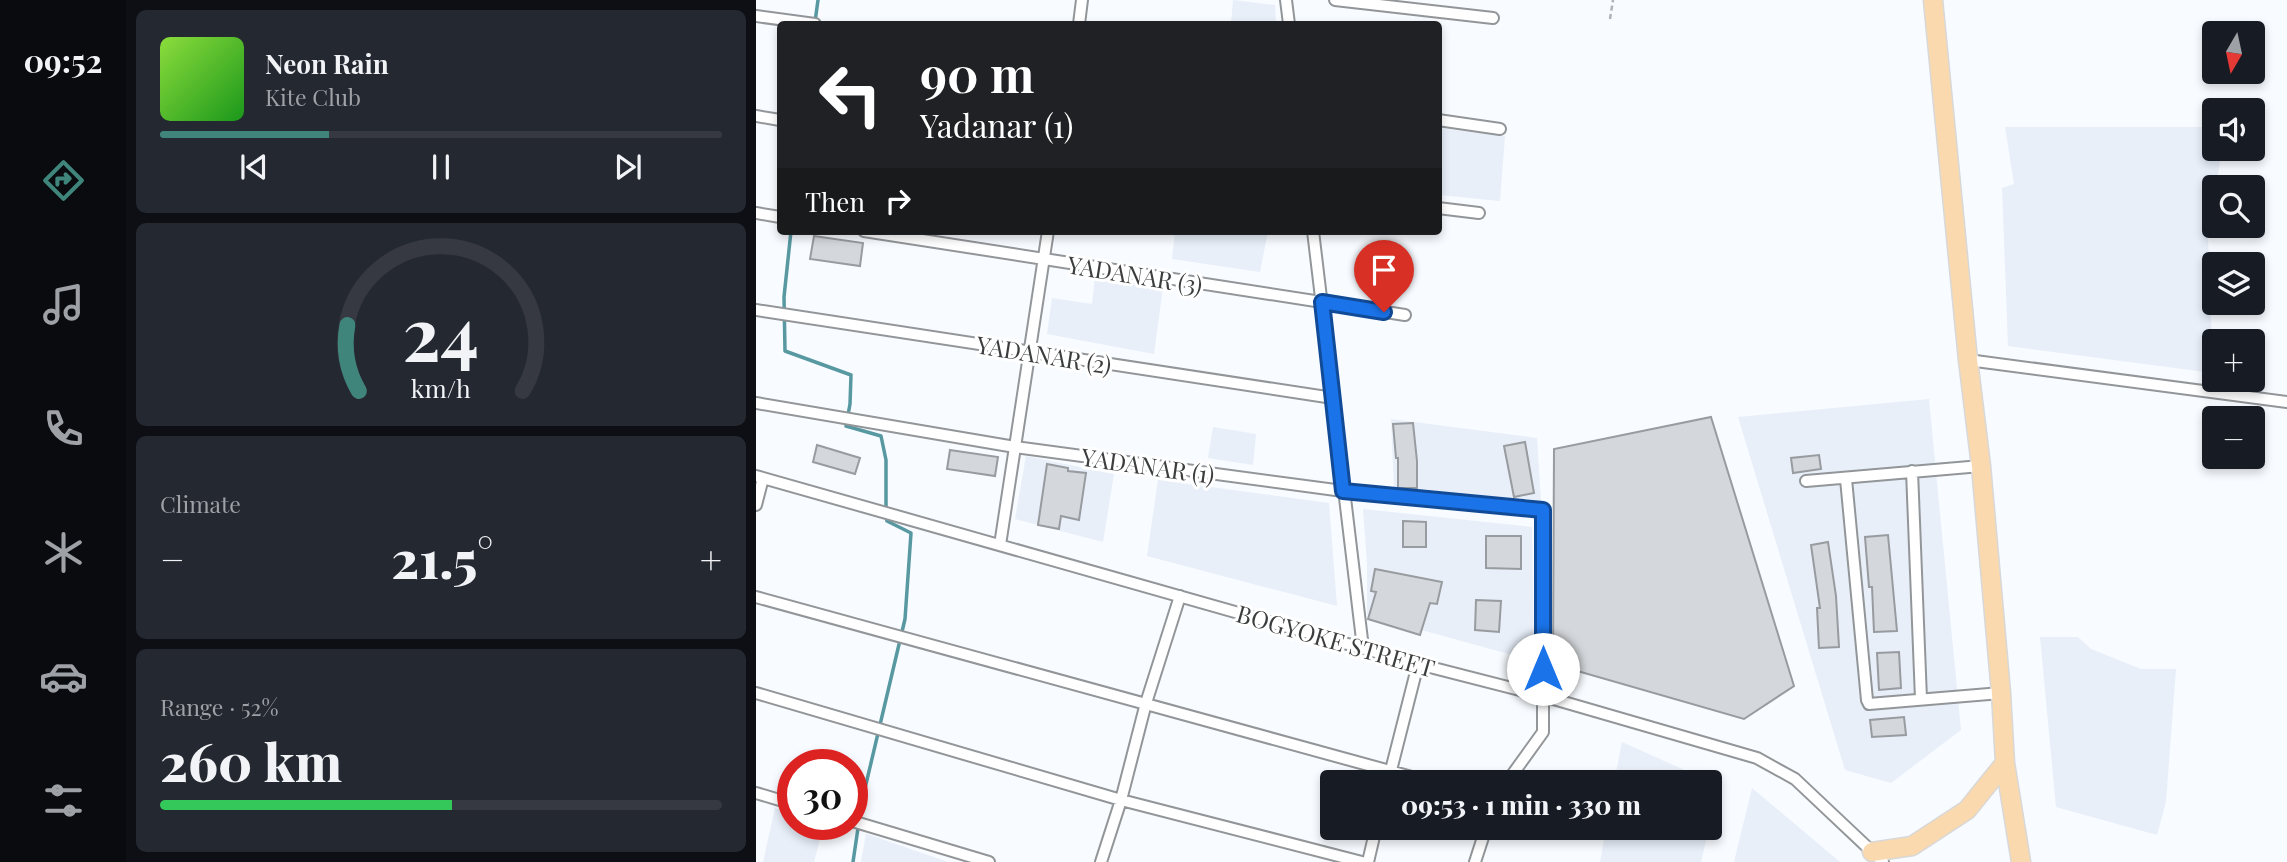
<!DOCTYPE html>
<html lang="en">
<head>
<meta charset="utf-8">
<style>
  :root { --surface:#171b24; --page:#242831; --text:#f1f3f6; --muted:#9ea1a6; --line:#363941; --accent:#40857c }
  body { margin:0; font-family:"Playfair Display",serif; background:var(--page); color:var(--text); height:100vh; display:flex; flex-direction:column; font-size:26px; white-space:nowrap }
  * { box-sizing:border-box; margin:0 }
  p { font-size:23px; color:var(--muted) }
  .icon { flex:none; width:38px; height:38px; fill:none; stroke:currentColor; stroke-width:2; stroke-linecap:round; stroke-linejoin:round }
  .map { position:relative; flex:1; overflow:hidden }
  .panel { display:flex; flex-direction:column; gap:10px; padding:10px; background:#0d0f14; width:630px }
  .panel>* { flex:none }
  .hud { position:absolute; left:21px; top:21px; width:665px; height:214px; border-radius:7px; box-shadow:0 4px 10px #0003; background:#202124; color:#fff; overflow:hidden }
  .needle { width:46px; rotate:189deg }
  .tools { position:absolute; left:1446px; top:21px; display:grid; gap:14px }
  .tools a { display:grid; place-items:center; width:63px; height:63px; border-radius:7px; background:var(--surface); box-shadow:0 4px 10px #0003; font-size:35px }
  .speed { position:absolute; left:21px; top:749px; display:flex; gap:14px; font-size:35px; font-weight:700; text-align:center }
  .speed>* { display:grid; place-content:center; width:91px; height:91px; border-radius:50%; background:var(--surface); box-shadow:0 4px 10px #0003; line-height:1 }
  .speed .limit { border:10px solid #d22; background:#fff; color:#111 }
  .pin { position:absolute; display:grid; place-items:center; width:60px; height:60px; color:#fff; margin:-72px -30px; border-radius:50% 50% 50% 0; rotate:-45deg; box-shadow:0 0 7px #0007 }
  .pin .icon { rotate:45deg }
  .me { position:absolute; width:77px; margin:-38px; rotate:0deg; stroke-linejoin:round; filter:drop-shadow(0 0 5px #0008) }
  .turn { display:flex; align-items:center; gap:24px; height:147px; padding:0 28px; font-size:32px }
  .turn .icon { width:91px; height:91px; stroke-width:2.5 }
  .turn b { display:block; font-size:49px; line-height:60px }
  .then { display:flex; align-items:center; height:66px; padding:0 28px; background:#0003; gap:14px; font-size:26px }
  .big { font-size:52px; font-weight:800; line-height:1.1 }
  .panel .widget { flex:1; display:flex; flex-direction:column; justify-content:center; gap:10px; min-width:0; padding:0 24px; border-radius:10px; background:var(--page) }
  .panel .dial { align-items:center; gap:0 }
  .dial svg { height:182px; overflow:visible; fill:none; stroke:var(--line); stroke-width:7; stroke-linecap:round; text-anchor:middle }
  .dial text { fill:var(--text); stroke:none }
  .song { display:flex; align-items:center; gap:21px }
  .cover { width:84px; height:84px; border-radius:10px; background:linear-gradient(135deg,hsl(90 70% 55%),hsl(120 70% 35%)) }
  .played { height:7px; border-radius:4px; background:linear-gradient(90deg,var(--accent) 30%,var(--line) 30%) }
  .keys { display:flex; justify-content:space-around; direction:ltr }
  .heat { display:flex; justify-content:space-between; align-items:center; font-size:38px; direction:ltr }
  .charge { height:10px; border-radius:5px; background:linear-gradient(90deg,#34c759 52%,var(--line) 0) }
  .trip { position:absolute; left:564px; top:770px; width:402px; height:70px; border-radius:7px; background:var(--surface); box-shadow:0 4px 10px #0003; font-weight:800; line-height:70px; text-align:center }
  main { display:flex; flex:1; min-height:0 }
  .menu { display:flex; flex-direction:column; width:126px; justify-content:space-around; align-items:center; background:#090b0e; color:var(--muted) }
  .menu .icon { width:49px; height:49px }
  .menu .on { color:var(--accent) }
  .menu b { font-size:32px; color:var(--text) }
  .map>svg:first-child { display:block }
</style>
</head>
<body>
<main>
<nav class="menu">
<b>09:52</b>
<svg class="icon on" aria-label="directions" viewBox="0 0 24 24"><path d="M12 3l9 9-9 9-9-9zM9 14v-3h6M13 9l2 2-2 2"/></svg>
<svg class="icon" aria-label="music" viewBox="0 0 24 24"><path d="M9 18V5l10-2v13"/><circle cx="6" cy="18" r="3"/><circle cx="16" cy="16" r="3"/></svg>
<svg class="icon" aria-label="phone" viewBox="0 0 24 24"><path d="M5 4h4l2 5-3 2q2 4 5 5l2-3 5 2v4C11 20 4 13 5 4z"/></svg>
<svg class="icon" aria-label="climate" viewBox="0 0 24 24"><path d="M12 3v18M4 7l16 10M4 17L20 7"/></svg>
<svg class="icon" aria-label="car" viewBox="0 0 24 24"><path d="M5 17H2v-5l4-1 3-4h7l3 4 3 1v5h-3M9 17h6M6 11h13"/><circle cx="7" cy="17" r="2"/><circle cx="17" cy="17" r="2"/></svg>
<svg class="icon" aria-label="filters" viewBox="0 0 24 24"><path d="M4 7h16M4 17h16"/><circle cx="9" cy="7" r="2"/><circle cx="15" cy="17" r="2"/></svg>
</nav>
<section class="panel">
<div class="widget">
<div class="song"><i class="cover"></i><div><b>Neon Rain</b><p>Kite Club</p></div></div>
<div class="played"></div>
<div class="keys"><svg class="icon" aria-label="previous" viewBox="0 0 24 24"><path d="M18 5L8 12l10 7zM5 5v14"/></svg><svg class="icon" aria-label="pause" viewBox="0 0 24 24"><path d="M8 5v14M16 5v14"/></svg><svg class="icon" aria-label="next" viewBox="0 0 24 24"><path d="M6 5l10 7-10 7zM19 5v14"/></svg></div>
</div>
<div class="widget dial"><svg viewBox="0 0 100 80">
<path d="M14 69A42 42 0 1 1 86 69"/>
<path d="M14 69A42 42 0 0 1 9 40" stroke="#40857c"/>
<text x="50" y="56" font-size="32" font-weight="700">24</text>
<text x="50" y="72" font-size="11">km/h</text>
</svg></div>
<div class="widget"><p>Climate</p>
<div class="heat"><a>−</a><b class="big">21.5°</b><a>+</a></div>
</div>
<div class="widget"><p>Range · 52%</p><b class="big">260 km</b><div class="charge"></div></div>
</section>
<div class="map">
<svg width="1531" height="862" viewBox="0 0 1531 862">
  <rect width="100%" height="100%" fill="#f8fbff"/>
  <path fill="#e8eff9" d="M477,0l42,5 1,19h-45z
    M1249,127h209v22h8l-6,38h-2l-6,50 5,136 -205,-27 -6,-158 12,-4z
    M683,128l66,8 -5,65 -61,-6z
    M419,231h93l-8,41 -88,-13z
    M339,277l68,10 -9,67 -107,-20 5,-36 40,6z
    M1173,399l32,331 -70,53 -46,-13 -107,-353z
    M635,419l146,19 4,64 -147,-13z
    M457,427l43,7 -3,31 -45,-7z
    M270,456l88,18 -11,68 -88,-23z
    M402,480l171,23 8,103 -190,-50z
    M607,509l169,18 2,134 -167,-46v-51z
    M1284,637h38l13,12 50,20h35l-10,133 -9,33 -101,-28z
    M866,742l96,43 -8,38v-41h-96z
    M996,788l88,74h-106z
    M19,808l18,6v10h31l-10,38h-51z
    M850,828h103l-8,34h-101z
    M110,834h1l81,28h-87z"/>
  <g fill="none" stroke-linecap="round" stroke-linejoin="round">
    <path stroke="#5798a1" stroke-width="3.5" d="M59,22l3,-22
      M35,231l-7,66 1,54 66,24 -1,29 -4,22 35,10 5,24v49
      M97,862l9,-61 43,-182 6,-86 -24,-12 -1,-4"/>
  </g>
  <path fill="#d4d7db" stroke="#989b9f" stroke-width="2" d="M58,236l49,7 -3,23 -50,-7z
    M955,417l83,269 -50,33 -191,-55 1,-215z
    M657,423l4,38v27h-19v-30h-2l-3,-34z
    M769,442l9,51 -20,4 -10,-51z
    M61,445l43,13 -5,16 -42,-12z
    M194,450l48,7 -3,19 -48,-7z
    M1063,455l2,14 -28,4 -2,-15z
    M291,464l21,4v3l18,2 -7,47 -18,-4 -2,13 -21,-4z
    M647,521l23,1v25h-23z
    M1132,535l9,96 -23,1 -2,-45h-3l-4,-50z
    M730,536h35v33l-35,-1z
    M1072,542l8,54 3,51 -20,1 -2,-40h3l-9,-63z
    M619,569l67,13 -5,22 -7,-1 -10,32 -52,-16 8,-27 -5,-1z
    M720,600l25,1 -2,31 -24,-2z
    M1143,652l2,36 -22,2 -2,-37z
    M1148,717l2,18 -34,2 -2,-17z"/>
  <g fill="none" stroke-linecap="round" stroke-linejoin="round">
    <defs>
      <path id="minor" d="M530,0l3,24
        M579,0l158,18
        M0,16l59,8
        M323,24l3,-24
        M0,116l24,4
        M682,120l62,9
        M682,208l41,5
        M0,213l24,4
        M108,231l541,84
        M557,231l50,417
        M0,310l577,88
        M1212,360l319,42
        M0,403l259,44 328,44 200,19v222l-36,50
        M1156,471l9,228
        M0,476l662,188 125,32 214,62 38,21 88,83
        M1090,479l21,221 2,4 132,-11
        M1050,481l175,-15
        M0,505l7,-27
        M244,545l48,-314
        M0,597l674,185
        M0,693l365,107 241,62
        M632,782l30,-118
        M0,793l37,11
        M96,821l137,41
        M345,862l20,-62 25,-97 34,-107
        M612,862l8,-34
        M719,862l11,-34"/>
      <path id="primary" d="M1177,0l35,360 13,106 20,227 4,70 16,99
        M1116,852l40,-6 55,-36 38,-47"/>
    </defs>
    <use href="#minor" stroke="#939699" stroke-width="14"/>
    <use href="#primary" stroke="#d8d8d8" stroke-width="21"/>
    <path stroke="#afb1b4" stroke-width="2.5" stroke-dasharray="5 3.5" stroke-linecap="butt" d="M854,19l3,-19"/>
    <use href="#minor" stroke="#fff" stroke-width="10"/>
    <use href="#primary" stroke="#fbd9ae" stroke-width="18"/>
  </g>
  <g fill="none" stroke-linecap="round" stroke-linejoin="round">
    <defs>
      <path id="route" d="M628,312l-62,-10 21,189 200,19v159"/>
    </defs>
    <use href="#route" stroke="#114b97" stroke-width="18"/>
    <use href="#route" stroke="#1a73e8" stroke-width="12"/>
  </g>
  <g text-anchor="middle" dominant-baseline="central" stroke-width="6" stroke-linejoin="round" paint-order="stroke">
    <g font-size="24" fill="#3c3d3e" stroke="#fff">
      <text transform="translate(379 274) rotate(9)">YADANAR (3)</text>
      <text transform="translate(288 354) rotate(9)">YADANAR (2)</text>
      <text transform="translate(392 465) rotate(8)">YADANAR (1)</text>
      <text transform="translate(580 640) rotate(16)">BOGYOKE STREET</text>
    </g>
  </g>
</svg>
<div class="tools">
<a><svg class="needle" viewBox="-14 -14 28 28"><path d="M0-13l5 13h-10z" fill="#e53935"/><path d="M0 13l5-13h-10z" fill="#9ea1a6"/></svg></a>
<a><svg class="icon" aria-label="sound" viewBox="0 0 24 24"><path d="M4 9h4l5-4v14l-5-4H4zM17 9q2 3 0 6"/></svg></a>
<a><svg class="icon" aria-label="search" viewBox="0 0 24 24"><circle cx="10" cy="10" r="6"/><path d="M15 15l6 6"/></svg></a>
<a><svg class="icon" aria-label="layers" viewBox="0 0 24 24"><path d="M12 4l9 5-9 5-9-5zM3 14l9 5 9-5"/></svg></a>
<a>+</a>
<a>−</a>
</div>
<div class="speed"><div class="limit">30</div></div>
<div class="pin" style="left:628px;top:312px;background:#d93025"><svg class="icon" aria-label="arrive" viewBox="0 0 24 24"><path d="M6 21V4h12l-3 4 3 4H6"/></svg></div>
<svg class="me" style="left:787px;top:669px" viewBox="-20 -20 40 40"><circle r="19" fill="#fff"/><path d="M0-13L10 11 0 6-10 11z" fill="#1a73e8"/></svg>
<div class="trip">09:53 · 1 min · 330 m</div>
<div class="hud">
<div class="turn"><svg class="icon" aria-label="left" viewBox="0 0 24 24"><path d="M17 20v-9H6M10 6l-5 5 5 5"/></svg><div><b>90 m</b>Yadanar (1)</div></div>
<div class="then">Then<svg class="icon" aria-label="right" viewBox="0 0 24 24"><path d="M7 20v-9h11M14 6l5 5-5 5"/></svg></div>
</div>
</div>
</main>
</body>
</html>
